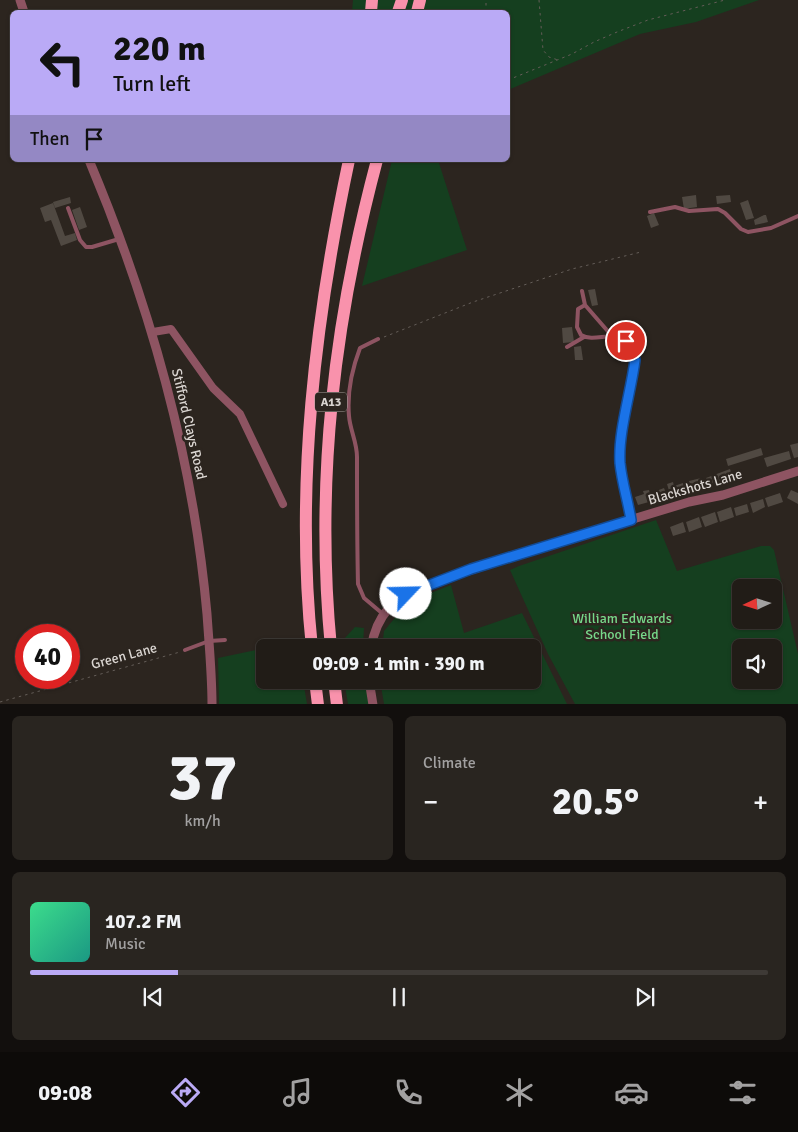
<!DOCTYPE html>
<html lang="en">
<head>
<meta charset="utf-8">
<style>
  :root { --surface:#211c17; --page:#292520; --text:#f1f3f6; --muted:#a2a1a1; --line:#3e3a36; --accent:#baaaf6 }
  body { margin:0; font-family:Signika,sans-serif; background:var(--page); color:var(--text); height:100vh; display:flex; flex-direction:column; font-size:19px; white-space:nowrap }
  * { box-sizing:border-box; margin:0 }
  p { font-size:16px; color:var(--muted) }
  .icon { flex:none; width:28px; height:28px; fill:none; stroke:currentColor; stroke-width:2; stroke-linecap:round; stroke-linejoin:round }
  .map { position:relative; height:704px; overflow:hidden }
  .details { display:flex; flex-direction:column; gap:12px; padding:12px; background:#120f0d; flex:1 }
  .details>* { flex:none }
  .top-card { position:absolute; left:10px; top:10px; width:500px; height:152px; border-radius:8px; box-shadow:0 1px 4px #0004,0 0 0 1px var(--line); background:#baaaf6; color:#111; overflow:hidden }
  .needle { width:32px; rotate:266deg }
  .controls { position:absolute; left:732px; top:579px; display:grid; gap:10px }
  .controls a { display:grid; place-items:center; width:50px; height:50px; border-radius:8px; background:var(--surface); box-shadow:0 1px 4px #0004,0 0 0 1px var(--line); font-size:25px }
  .speed { position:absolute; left:15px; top:624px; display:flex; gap:10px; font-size:25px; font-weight:700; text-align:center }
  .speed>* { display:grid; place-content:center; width:65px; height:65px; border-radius:50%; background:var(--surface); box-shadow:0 1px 4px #0004,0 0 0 1px var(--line); line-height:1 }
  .speed .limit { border:8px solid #d22; background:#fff; color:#111 }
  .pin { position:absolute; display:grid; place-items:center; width:42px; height:42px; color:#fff; margin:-21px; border:2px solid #fff; border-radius:50%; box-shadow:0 1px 5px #0007 }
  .me { position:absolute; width:55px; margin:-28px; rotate:66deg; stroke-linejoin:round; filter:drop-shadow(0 0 4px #0008) }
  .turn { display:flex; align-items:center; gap:18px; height:105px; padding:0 20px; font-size:22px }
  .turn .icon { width:65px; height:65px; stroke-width:2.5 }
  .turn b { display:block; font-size:35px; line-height:42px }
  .then { display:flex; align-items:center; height:48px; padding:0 20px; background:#0003; gap:10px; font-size:19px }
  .big { font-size:38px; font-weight:700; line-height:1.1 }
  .details .card { flex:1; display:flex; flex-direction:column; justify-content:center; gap:8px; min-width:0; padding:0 18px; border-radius:8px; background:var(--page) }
  .details .dial { align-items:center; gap:0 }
  .dial b { font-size:65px; line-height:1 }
  .song { display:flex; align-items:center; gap:15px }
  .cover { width:60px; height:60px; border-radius:8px; background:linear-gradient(135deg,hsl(150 70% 55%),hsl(170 70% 35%)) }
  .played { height:5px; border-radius:2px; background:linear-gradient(90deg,var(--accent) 20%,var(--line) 20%) }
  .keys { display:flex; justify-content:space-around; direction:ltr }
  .heat { display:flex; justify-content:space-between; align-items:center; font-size:28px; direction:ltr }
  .details .tiles { flex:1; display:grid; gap:12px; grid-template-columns:1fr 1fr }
  .card:last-child { grid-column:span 2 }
  .trip { position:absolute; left:256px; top:639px; width:285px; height:50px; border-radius:8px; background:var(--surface); box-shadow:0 1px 4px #0004,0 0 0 1px var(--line); font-weight:700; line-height:50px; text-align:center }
  .menu { display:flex; height:80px; justify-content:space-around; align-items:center; background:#0d0b09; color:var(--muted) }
  .menu .icon { width:35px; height:35px }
  .menu .on { color:var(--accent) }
  .menu b { font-size:22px; color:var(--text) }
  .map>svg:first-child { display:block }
</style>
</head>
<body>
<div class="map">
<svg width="798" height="705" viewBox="0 0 798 705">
  <rect width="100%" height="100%" fill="#2c251f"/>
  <path fill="#153f1f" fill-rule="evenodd" d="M353,0h406l-63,22 -56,12 -132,56v-78h-156z
    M392,160h46l29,90 -105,36z
    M656,520l21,51 84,-25h9l4,4 24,104v50h-223l-27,-50 -38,-84 9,-4zM741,588h33v32h-33zM741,648h33v32h-33z
    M451,585l13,48 58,-20 45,91h-183l-4,-24h152v-32l-150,-1 2,-16 24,-29z
    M355,627l9,1 -1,19h-19v-8z
    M265,648v32h38l4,24h-88l-1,-46z
    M344,680h21l5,24h-22z"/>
  <path fill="#504942" d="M696,195l1,12 -13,2 -2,-12z
    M730,195l1,7 -14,2 -1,-8z
    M70,197l1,6 -16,5 -2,-6z
    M748,200l6,18 -8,2 -6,-17z
    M53,203l12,33 10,-3 2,7 -16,6 -10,-26 -6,2 -5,-14z
    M80,207l7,20 -8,3 -7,-20z
    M654,213l5,12 -8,3 -4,-12z
    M764,215h2l2,7 -13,3 -1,-5z
    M595,289l3,16 -6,1 -4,-16z
    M572,327l2,15 -11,1 -1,-15z
    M581,346l2,14h-8l-1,-13z
    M798,443v14l-4,1 -4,-13z
    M761,448l2,7 -35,11 -2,-7z
    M789,451l2,8 -24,8 -3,-9z
    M730,469l3,9 -25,7 -2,-7z
    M701,478l2,8 -12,3 -2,-8z
    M673,482l1,4 9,-3 2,8 -9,4 -6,-1 -3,-10z
    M664,488l3,8 -14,5 -2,-8z
    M649,490l2,9 -2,1v2l-11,3 -3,-8 9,-3 -1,-3z
    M791,490l7,3v11l-11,-6z
    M780,493l3,9 -15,5 -3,-9z
    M763,499l2,8 -12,6 -3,-10z
    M747,504l2,8 -13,4 -2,-8z
    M731,507l3,10 -14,5 -3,-10z
    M715,512l3,10 -13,5 -4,-10z
    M699,517l3,10 -13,5 -3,-10z
    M683,522l3,10 -13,4 -3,-9z"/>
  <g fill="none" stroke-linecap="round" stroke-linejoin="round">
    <path stroke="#645d58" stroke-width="1" stroke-dasharray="2.5 4" stroke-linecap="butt" d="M539,0l4,50 6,7 9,3
      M486,12v-12
      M508,80l64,-26 22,-12 23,-10 31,-12 77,-20
      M384,337l89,-35 99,-33 69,-17
      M0,702l180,-50"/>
    <path stroke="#8e5462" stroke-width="4" d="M68,208l12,32 6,7h6l27,-8
      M650,212l25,-5 14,4 29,-2 7,4 16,16 7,3 23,-4 27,-12
      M582,291l3,14
      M612,336l-27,-31 -7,4 -1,18 4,8c14,8 31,-5 45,6 6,4 9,13 9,20 -1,33 -15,65 -15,99 0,20 8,40 11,60
      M378,339l-18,9c-8,21 -13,45 -11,68 1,14 8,26 8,41 0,42 0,84 1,127l6,14 19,16
      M567,347l17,-10
      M185,650l24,-9 16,-1"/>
    <path stroke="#8e5462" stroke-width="8" d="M153,332l18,-3 42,59 27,26 43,90"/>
    <path stroke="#8e5462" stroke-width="9" d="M20,0l4,12
      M89,160c61,145 104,297 118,454 2,30 5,60 5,91
      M371,648c6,-35 22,-48 52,-62l118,-39 148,-45 34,-7 75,-24
      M369,680l4,25"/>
    <path stroke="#f992ac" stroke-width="12" d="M371,12l1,-12
      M398,12l4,-12
      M417,12l3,-12
      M312,648c-17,-163 3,-328 37,-488
      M331,648c-16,-167 3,-327 46,-488
      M315,680l3,25
      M334,680l3,25"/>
  </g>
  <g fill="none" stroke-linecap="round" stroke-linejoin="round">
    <defs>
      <path id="route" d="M406,594l65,-25 160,-49c-3,-19 -9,-37 -11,-57 -2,-31 11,-71 15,-103l-3,-12 -6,-7"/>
    </defs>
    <use href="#route" stroke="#114b97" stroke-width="12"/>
    <use href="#route" stroke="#1a73e8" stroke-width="9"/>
  </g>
  <g text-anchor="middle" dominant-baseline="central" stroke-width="5" stroke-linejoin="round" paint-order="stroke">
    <rect fill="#2c251f" stroke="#a6a09c" stroke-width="1" x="315" y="392.5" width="32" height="19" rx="4"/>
    <g font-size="12" font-weight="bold" fill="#dad5d1">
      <text x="331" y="402">A13</text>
    </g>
    <g font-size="14" fill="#dad5d1" stroke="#2c251f">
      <text transform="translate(189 424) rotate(77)">Stifford Clays Road</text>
      <text transform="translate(695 487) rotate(-16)">Blackshots Lane</text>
      <text transform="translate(124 656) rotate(-15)">Green Lane</text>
    </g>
    <g font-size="14" fill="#77d88a" stroke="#2c251f">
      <text x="622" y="618">William Edwards<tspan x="622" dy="16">School Field</tspan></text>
    </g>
  </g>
</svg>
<div class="controls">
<a><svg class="needle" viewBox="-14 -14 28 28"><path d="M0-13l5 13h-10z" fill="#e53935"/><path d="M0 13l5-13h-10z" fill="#a2a1a1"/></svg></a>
<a><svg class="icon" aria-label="sound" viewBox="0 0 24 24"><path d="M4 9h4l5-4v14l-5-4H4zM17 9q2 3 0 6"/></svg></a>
</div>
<div class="speed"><div class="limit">40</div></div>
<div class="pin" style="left:626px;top:341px;background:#d93025"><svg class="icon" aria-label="arrive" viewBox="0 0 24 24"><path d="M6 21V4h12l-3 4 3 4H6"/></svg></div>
<svg class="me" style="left:406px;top:594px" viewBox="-20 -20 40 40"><circle r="19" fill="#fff"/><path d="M0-13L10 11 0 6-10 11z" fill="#1a73e8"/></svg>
<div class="trip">09:09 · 1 min · 390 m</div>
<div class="top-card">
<div class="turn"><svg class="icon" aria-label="left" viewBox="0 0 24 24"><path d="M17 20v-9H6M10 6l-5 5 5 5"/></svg><div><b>220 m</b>Turn left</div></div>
<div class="then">Then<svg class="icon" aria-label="arrive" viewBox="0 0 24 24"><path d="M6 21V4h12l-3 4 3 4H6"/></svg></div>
</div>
</div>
<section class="details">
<div class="tiles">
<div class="card dial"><b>37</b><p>km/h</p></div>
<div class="card"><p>Climate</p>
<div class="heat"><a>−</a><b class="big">20.5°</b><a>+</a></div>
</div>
<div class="card">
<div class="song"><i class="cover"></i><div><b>107.2 FM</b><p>Music</p></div></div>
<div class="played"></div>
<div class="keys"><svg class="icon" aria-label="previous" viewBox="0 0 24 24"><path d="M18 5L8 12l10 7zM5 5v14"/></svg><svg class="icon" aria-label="pause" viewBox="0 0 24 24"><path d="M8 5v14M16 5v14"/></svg><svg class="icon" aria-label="next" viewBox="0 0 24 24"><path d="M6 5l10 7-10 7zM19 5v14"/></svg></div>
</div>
</div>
</section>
<nav class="menu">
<b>09:08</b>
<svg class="icon on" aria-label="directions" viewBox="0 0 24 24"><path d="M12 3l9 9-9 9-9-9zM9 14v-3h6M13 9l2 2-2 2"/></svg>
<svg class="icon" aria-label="music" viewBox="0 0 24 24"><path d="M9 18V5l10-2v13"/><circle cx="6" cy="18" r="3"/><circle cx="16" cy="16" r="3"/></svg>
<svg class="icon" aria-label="phone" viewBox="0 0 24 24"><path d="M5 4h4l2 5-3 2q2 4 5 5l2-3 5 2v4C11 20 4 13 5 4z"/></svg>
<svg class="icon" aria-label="climate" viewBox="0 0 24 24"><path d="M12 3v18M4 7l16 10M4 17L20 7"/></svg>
<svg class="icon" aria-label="car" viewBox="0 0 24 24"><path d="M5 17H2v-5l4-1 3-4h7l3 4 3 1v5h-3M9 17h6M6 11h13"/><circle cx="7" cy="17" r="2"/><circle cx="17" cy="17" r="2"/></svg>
<svg class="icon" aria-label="filters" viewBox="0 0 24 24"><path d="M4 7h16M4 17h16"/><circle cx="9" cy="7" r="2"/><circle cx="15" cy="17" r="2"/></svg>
</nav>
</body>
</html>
